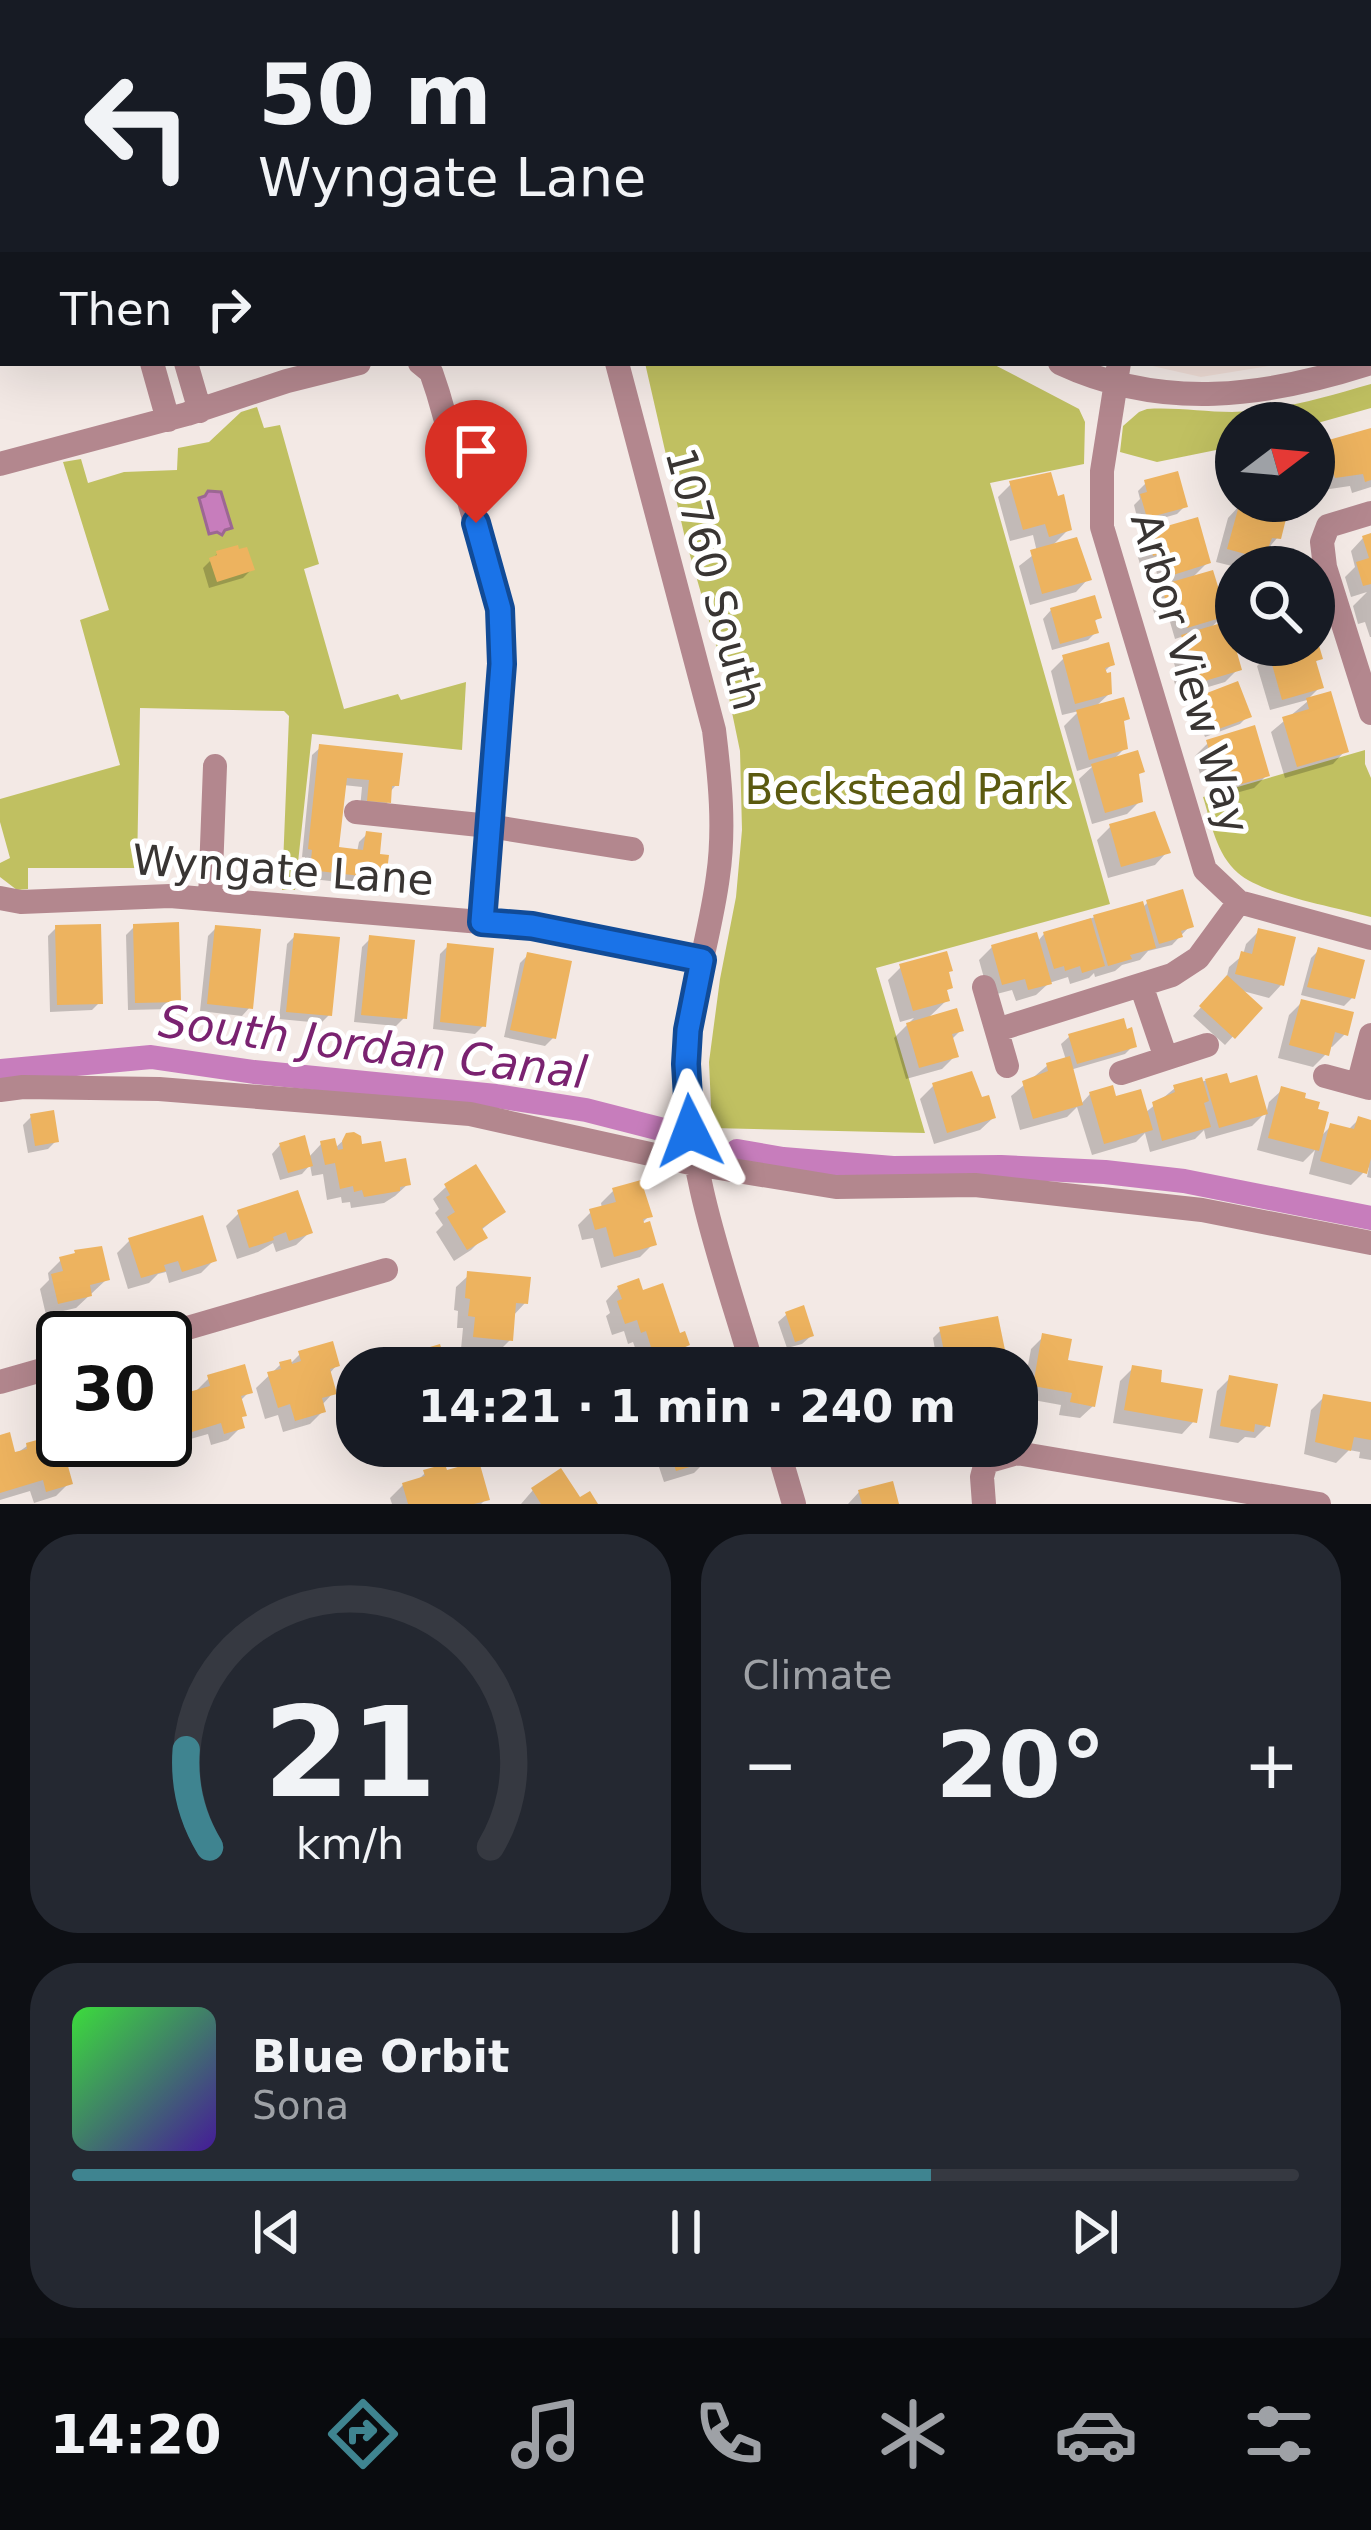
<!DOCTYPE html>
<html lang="en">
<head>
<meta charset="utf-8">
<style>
  :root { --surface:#171b24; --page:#242831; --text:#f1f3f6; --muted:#9ea1a6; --line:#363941; --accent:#3f8490 }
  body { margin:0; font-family:"DejaVu Sans",sans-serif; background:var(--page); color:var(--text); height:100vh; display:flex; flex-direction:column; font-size:45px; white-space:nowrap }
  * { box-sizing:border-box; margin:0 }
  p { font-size:39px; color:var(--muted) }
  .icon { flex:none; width:66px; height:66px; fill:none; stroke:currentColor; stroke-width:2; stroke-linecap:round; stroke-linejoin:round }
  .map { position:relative; height:1504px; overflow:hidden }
  .panel { display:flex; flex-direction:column; gap:30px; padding:30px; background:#0d0f14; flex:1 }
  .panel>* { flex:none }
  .hud { position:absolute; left:0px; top:0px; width:1371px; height:366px; box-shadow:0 12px 48px #0002; background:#171b24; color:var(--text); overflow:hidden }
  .needle { width:78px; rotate:74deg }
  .buttons { position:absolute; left:1215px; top:402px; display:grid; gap:24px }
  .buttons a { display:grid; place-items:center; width:120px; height:120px; border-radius:50%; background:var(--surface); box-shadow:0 12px 48px #0002; font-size:60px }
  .speed { position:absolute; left:36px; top:1311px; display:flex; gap:24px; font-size:60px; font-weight:700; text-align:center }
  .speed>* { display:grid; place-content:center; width:156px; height:156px; border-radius:50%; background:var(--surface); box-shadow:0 12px 48px #0002; line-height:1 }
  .speed .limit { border:6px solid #111; border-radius:18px; background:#fff; color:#111 }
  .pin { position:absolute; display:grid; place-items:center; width:102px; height:102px; color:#fff; margin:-123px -51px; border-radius:50% 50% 50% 0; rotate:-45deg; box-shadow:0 0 12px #0007 }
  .pin .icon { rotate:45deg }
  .me { position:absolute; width:132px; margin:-66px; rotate:357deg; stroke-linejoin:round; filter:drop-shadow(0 0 9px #0008) }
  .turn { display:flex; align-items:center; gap:42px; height:252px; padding:0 60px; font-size:54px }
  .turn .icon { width:156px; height:156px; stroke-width:2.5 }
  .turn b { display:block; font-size:84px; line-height:102px }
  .then { display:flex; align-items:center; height:114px; padding:0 60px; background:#0003; gap:24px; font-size:45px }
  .big { font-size:90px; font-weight:800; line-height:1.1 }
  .panel .widget { flex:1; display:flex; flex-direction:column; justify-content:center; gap:18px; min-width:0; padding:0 42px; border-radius:48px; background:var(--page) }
  .panel .dial { align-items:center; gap:0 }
  .dial svg { height:312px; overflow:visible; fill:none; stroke:var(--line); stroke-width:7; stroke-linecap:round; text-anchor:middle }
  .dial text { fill:var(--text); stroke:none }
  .song { display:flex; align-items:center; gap:36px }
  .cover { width:144px; height:144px; border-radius:18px; background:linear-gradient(135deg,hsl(120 70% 55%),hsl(260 70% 35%)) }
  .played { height:12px; border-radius:6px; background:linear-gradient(90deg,var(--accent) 70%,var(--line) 70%) }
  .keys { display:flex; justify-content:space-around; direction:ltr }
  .heat { display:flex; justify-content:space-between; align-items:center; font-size:66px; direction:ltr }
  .panel .tiles { flex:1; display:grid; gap:30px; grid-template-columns:1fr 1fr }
  .widget:last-child { grid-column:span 2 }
  .trip { position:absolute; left:336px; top:1347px; width:702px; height:120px; border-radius:48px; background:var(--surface); box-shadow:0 12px 48px #0002; font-weight:800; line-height:120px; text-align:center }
  .menu { display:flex; height:192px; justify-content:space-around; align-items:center; background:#090b0e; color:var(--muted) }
  .menu .icon { width:84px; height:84px }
  .menu .current { color:var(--accent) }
  .menu b { font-size:54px; color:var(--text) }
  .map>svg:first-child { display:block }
</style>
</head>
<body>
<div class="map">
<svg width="1371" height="1504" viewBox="0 0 1371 1504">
  <rect width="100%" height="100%" fill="#f3e9e5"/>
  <path fill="#efddd6" d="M879,0h492v343l-3,2v-342h-488z
    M1139,363h148l-86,14z"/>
  <path fill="#c0c061" d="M645,363h346l88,46 6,13 -1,42 -94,19 120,421 -234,64 49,165 -213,-5 -3,-66 11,-83 16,-82 6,-67 -2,-79 -17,-82 -38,-131z
    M1371,384v24l-57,16 -78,-1v23l-79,16 -37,-10 3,-26 16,-14 8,-3c28,-2 57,3 85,3 48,-1 93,-15 139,-28z
    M257,407l7,21 16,-3 39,139 -15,5 40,140 54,-15 3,6 65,-18 -4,68 -150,-16 -17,156h-13l7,-174 -5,-5 -144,-3 -3,160h-109v21l-11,1 -17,-13v-14l10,-5 -10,-36v-23l120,-34 -40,-145 29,-10 -46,-148 18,-3 7,24 36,-11 53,-2 1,-22 31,-6 32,-30z
    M1365,750v14l6,14v139c-35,-10 -108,-22 -133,-44 -22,-19 -27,-51 -35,-76z"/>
  <path fill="#c77dbc" stroke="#9c6793" stroke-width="3" d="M208,491l13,1 11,36 -7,2 -3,5 -5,-3 -8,2 -10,-36 6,-2z"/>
  <path fill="#0003" d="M0,0l5,3 -2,42 -3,3z
    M254,0h69l1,3h-69z
    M1274,0h67l1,3h-68z
    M3,57v169h-3v-168z
    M1371,431v56l-19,6 -2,-7 -27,4 -9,9v-44l12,-11z
    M1146,483l39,23 -8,8 -38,11 -5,-20 6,-6 -2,-8z
    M1011,484l58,45 -19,19 38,31 -12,13 -46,13 -11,-39 18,-14 -4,-17 -23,6 -12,-44z
    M1290,501h22l-20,6z
    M1240,505l38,32 -26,30h-16l-20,-5 12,-44z
    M1148,535l60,27 -17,17 32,36 -14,15 29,39 -13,13 -47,14 -5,-19 4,-4 -7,-23 14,-14 -9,3 -7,-24 -12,4 -6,-19 11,-11 -7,-26 -13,4 -6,-19z
    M1371,536v101h-1l-5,-15 -7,2 -5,-18 14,-14 -16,5 -6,-20 10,-10 -4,-16 12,-13z
    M217,554l34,16 -8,8 -34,10 -6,-20z
    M1290,560l2,7h-24l1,-1z
    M1051,610l48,7 -6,6 3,9 -8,8 -36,10 -9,-31z
    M1314,643l5,15 -5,6 6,23 -13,13 -37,10 -13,-44 13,-13 7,-2 1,-6h36z
    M1064,658l48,6 -15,15 12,15 -15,14 27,15 4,25 -13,13 24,15 4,25 -13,13 -35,10 -13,-45 14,-13 -16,5 -13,-45 15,-15 -17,4 -11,-44z
    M1196,700l52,16 -8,8 -35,13 -5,-13 -6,2 -6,-18z
    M1308,701l37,50 -12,13 -48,14 -14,-46z
    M1208,743l59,32 -13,13 -36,10 -6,-19 -6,-7 -6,2 -5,-18z
    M321,747l75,38 -7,8 -1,9 -8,8 -20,-2 2,-21 -19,-2 -7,65 21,2 2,-10 8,-8 17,43 -9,9 -72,-8 2,-21h-3l10,-102z
    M1110,827l57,25 -12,13 -47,13 -11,-38z
    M1148,902l42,24 -18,19 -24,6 -8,9 -18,5 -7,6 -20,6 -1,-4 -5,5 -19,6 -2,-7 -19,6 -13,12 -20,6 -4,-11 -23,6 -10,-36 13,-13 45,-5 7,-8 51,-17 47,-9z
    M134,927l44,74 -8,8 -42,1 -2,-75z
    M56,928l44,74 -8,8 -42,2 -2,-76z
    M216,928l34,79 -8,9 -42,-5 8,-75z
    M1259,931l22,54 -12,13 -30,-8 20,18 -34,37 -32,-29 33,-36 3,-13 14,-12 3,-11z
    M295,936l34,79 -8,8 -42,-4 8,-75z
    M370,939l34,79 -8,8 -42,-4 8,-75z
    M448,946l35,80 -8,8 -42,-5 7,-75z
    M1319,950l33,48 -8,8 -43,-11 10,-37z
    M528,955l25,83 -8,8 -41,-9 16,-74z
    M901,967l45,7 4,13 -5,5 2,8 -20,19 34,11 -10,10 4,16 -13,13 -36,10 -12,-41 20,-20 -14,4 -12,-42z
    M1302,1002l43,32 -13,13 -3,-1 -3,8 -13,13 -35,-9 11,-43z
    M1070,1036l63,10 -8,8 -55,16 10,35 10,-11 24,6 31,13 30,-25 50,-12 3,11 37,26 -13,13 -46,13 -2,-9 -9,9 -45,13 -5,-19 -9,9 -44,13 -15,-48 -10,10 -47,13 -9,-34 37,-31 18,-5 -5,-16z
    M933,1086l60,32 -13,12 -46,14 -14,-45z
    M1282,1090l37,48 12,-12 17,4 10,-10 13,3v55l-4,-1 2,-10 -18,18 -42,-11 6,-24 -12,12 -46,-12 12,-48z
    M31,1117l25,24 -8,8 -20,4 -5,-28z
    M348,1136l60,48 -13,12 -11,7 -33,5 -1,-6 -8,1 -1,-6 -14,3 -4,-26 -11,2 -2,-11 -8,9 -22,6 -8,-26 8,-9 28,13 14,-15 12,6z
    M446,1187l57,25 -23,19 4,6 -13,13 -17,11 -18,-29 7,-7 -8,-12 4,-4 -6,-10z
    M614,1190l35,26 -12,12 16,16 -13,13 -39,11 -8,-30 -11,2 -4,-15 13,-13 11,-3 -1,-6z
    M239,1213l70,20 -13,12 -20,7 -3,-9 -15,9 -21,7 -11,-33z
    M130,1240l84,20 -13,13 -32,10 -3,-11 -8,2 -9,9 -21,6 -11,-36z
    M61,1260l46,19 -31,29 -30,7 -6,-26 9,-9 -1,-7z
    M469,1275l56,28 -13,14 -2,23 -13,13 -36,-4 2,-21h-6l1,-17 -4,-1 2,-23z
    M618,1288l23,6 46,50 -13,13 -32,11 -9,-26 -5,2 -4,-13 -12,4 -6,-19 4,-3 -4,-12z
    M787,1314l24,22 -9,8 -15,4 -9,-26z
    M941,1330l61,19 -9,8 -55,11 -5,-30z
    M1043,1337l21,25 29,44 -13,12 -21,-3 2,-10 -39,-7 9,-49z
    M300,1354l37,11 -9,10 5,18 -12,13 2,5 -13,13 -27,8 -5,-17 -13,4 -9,-31 24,-23 12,-3z
    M1133,1368l24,16 37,37 -12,13 -69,-11 7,-42z
    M209,1378l40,14 -9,9 1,26 -13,13 -17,5 -3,-11 -42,12 -1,-41 31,-14z
    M1230,1378l37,48 -12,12 -10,-1 -7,6 -29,-5 8,-47z
    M1324,1397l47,8v55l-12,-2 1,-6 -11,-2 -13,13 -32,-9 7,-44z
    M0,1438l13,18 14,-10 42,37 -13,13 -22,7 -4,-12 -30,9z
    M73,1440h72l-11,11 -43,12 -5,-17 -11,3z
    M652,1446h51l4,14 -13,13 -30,9z
    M425,1473l61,26 -5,5h-89l-2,-6 13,-13 13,-3z
    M891,1484l5,20h-48l11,-12z
    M533,1490l46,11 10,-6 6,9h-74z"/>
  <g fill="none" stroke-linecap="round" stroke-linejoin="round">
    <path stroke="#c77dbc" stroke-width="24" d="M0,1071l151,-14 103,15 242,24 90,14 78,20
      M737,1151l46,8 110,9 108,-1 104,5 79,9 187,37"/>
  </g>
  <path fill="#edb35f" d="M1371,428v52l-6,2 -2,-8 -28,4 -10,-37z
    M1315,448l12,42 -13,4v-45z
    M1178,471l10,36 -41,11 -7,-24 7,-2 -3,-12z
    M1051,472l7,24 6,-2 8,36 -23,7 -4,-13 -22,6 -14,-49z
    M1240,502l47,13 -6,24 -9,-1 -8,21 -37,-10z
    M1198,517l13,46 -38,12 -7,-23 -13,4 -7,-24z
    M1371,533v51l-8,2 -7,-24 13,-4 -7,-22z
    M1077,537l15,43 -50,14 -12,-44z
    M238,545l1,4 8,-2 8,23 -38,12 -8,-24 8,-3 -1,-4z
    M1213,570l14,46 -40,12 -6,-24 -13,4 -7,-23z
    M1095,595l7,23 -7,2 4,13 -39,11 -10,-36z
    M1228,621l14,49 -51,15 -7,-24 5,-1 -8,-25z
    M1315,632l8,27 -7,2 8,27 -42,12 -14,-50 18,-5h28z
    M1109,642l6,23 -10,3 2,5 4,-1 1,22 -37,10 -13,-49z
    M1238,681l14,36 -39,14 -5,-13 -6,2 -8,-22z
    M1331,691l18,61 -52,15 -15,-50 27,-8 -3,-11z
    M1124,697l6,22 -6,2 4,28 -39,11 -13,-50z
    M1255,725l15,51 -39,11 -7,-22 -4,-4 -7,2 -7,-23z
    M319,744l84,9 -4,33h-7l-1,17 -24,-2 2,-21 -22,-2 -8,69 24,3 3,-19 16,2 -2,21 9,1 -3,24 -76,-9 2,-20 -4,-1z
    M1138,750l7,22 -6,2 4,28 -38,11 -14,-49z
    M1155,811l16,42 -50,14 -12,-43z
    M1183,889l11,38 -13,4 2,6 -24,7 -13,-44z
    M1143,901l13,47 -26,7 2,4 -24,7 -15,-51z
    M1091,918l14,48 -23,7 -2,-7 -15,5 -1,-5 -10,3 -11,-37z
    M179,922l2,80 -46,1 -2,-79z
    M101,924l2,80 -46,1 -2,-80z
    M215,925l46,4 -8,80 -46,-5z
    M1258,928l38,9 -12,49 -49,-12 6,-23 11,3z
    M1037,932l15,52 -24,6 -3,-11 -23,6 -11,-40z
    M294,933l46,4 -8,79 -46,-4z
    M369,935l46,5 -8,79 -46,-4z
    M447,943l47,5 -8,79 -46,-5z
    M1318,947l47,13 -10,39 -48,-12z
    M947,951l6,20 -4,1 4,16 -6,2 3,11 -37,10 -14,-47z
    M527,952l45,9 -16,78 -46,-9z
    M1227,975l36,33 -28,31 -36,-33z
    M1301,999l53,13 -6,24 -13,-4 -6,24 -40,-11z
    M957,1008l7,23 -12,3 7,23 -40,11 -13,-45z
    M1124,1018l3,11 5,-2 5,20 -60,17 -9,-30z
    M1070,1056l13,49 -50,14 -11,-38 26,-10 -2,-8z
    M972,1071l10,26 7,-2 7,23 -49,15 -15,-50z
    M1227,1073l3,10 27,-8 11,39 -49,14 -14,-49z
    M1202,1077l7,24 -5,2 7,24 -49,14 -10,-39 23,-10 -2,-7z
    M1113,1085l3,11 25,-7 12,41 -49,14 -15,-52z
    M1281,1086l25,7 -1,5 15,4 -2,7 11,3 -10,39 -51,-13z
    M54,1110l5,32 -24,4 -5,-32z
    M1358,1116l13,4v38l-4,16 -47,-13 10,-38 24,6z
    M354,1132l7,4 1,8 19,-3 4,21 21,-4 5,27 -11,2v4l-36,6 -2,-7 -8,2 -1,-6 -13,3 -5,-26 -10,2 -5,-24 15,-3 3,12 5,-1 -1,-8 4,-8z
    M305,1135l8,31 -25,7 -9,-30z
    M476,1164l30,48 -24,16 6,10 -21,12 -20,-33 8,-5 -9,-15 4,-2 -6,-11z
    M641,1180l12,37 -10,2 1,4 6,-2 7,24 -43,12 -8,-30 -11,3 -6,-21 27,-7 -4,-14z
    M298,1190l15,43 -24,8 -3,-9 -13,5 1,3 -25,8 -12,-38z
    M203,1215l14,46 -35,11 -4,-11 -14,4 2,6 -25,7 -13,-40z
    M102,1246l8,34 -20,5 2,11 -34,8 -7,-30 12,-3 -4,-14 16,-4 -1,-3z
    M467,1271l64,6 -3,27 -12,-1 -3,38 -40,-4 2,-20 -7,-1 2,-17 -5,-1z
    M639,1278l4,12 20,-7 17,50 5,-2 5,14 -35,15 -9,-29 -5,2 -4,-13 -12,4 -8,-23 5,-2 -5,-13z
    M804,1305l10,31 -19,6 -10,-30z
    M998,1316l7,34 -59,11 -7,-34z
    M1042,1333l30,6 -4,21 35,6 -8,41 -25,-5 2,-9 -39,-7z
    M333,1341l7,25 -10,3 7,25 -15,4 4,14 -31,9 -5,-17 -12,4 -11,-36 14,-3 -2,-7 12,-3 1,5 9,-3 -3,-10z
    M440,1344l7,24h-85l24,-8 -1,-4 17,-5 1,4z
    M890,1349l26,19h-40z
    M245,1364l8,29 -12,3 6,20 -5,1 3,11 -21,6 -3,-11 -42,13 -11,-38 42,-12 -3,-11z
    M1132,1365l30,5 -1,12 42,7 -6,34 -73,-13z
    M1229,1375l49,9 -8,43 -15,-3 -1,8 -34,-6z
    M1323,1394l48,8v38l-17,-3 -3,14 -36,-9z
    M10,1432l5,20 12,-3 -1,-6 33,-9 14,50 -27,8 -3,-12 -43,13v-58z
    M100,1440h41v1l-37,11z
    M668,1446h38l4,15 -34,10z
    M479,1461l11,39 -16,4h-66l-6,-21 23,-7 -2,-6 22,-6 2,6z
    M561,1468l19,29 10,-6 8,13h-57l-10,-16z
    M893,1481l6,23h-37l-4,-14z"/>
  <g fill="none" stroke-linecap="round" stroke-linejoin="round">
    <path stroke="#b3878e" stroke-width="24" d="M65,0l1,3
      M159,0l1,3
      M687,0v3
      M871,0l1,3
      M385,3l1,-3
      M994,3l10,-3
      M0,289l3,-1
      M152,363l16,57
      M186,363l14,48
      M420,363l11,9 7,21 62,216 2,54 -21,259
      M617,363l97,367c6,49 11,98 4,146 -8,63 -31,126 -31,190 -1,104 37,203 66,302
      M1060,363c103,48 206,34 311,0
      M1119,363l-17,108v56l103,343 34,32 132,36
      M0,464l187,-50 100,-33 72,-18
      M1371,513l-43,13 -6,16 3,25 46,146
      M356,812l133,14 143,23
      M0,898l21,4 149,-6 311,26 51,4 170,34
      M210,899l5,-133
      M1141,985l25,73
      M984,987l23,79
      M997,1030l175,-55 26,-17 41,-56
      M1121,1073l86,-28
      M1325,1076l44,12
      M1358,1085l13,-50
      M0,1090l23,-3 136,2 311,25 225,50 141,23 139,-2 227,25 169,33
      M153,1338l233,-68
      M0,1382l63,-18
      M777,1446l17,58
      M984,1504l-2,-27 4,-15 31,-9 302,51"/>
  </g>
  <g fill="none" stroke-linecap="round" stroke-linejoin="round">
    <defs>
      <path id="route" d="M476,523l24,86 2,55 -20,258 50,4 170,34 -14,70 -2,34 4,67"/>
    </defs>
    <use href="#route" stroke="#114b97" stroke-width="30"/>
    <use href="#route" stroke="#1a73e8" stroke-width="21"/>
  </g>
  <g text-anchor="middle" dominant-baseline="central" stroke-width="10" stroke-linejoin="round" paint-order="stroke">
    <g font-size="42" fill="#393533" stroke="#fff">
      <text transform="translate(714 579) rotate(75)">10760 South</text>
      <text transform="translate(1190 673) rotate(74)">Arbor View Way</text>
      <text transform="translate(283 870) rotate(4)">Wyngate Lane</text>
    </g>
    <g font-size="42" fill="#5b5a10" stroke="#fff">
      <text x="906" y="789">Beckstead Park</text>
    </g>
    <g font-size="45" font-style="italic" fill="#7a2270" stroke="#fff">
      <text transform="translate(373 1047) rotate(7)">South Jordan Canal</text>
    </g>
  </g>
</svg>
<div class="buttons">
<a><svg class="needle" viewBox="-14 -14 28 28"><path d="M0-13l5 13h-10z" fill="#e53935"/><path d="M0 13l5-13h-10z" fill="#9ea1a6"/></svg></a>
<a><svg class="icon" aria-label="search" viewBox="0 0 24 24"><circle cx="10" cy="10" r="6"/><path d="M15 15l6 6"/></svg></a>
</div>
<div class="speed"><div class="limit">30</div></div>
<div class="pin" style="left:476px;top:523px;background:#d93025"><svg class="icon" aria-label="arrive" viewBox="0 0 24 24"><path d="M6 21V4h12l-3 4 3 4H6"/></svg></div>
<svg class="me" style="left:690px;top:1131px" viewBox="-20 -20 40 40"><path d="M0-17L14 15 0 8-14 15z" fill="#1a73e8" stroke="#fff" stroke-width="4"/></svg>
<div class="trip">14:21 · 1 min · 240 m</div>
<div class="hud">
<div class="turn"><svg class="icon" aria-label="left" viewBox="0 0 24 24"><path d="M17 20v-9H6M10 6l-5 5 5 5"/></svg><div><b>50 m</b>Wyngate Lane</div></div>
<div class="then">Then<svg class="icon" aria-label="right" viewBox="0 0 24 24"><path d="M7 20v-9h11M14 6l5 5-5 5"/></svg></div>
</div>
</div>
<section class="panel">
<div class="tiles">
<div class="widget dial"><svg viewBox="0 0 100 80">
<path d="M14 69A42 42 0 1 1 86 69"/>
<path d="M14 69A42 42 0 0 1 8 44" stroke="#3f8490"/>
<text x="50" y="56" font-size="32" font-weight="700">21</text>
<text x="50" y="72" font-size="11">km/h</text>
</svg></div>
<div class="widget"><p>Climate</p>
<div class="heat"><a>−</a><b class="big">20°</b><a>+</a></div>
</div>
<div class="widget">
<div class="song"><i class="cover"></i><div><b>Blue Orbit</b><p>Sona</p></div></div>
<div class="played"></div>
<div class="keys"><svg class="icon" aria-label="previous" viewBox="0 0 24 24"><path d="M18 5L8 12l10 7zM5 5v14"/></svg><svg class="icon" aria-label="pause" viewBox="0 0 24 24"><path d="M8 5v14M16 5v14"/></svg><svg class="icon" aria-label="next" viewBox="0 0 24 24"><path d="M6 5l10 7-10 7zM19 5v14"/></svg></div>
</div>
</div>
</section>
<nav class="menu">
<b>14:20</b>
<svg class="icon current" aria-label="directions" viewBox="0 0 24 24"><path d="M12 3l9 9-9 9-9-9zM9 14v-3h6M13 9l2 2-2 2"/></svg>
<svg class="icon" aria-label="music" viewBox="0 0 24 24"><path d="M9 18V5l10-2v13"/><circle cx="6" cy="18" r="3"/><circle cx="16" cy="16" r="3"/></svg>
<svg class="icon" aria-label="phone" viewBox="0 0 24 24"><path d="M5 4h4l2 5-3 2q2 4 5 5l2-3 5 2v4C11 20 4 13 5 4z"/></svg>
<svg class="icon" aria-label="climate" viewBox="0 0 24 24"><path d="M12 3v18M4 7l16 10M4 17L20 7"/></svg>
<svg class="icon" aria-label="car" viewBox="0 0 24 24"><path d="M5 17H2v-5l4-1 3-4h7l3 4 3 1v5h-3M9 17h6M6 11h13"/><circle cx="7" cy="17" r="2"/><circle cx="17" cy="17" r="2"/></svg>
<svg class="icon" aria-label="filters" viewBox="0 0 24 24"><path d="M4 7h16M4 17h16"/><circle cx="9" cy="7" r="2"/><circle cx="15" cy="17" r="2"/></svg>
</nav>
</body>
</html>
